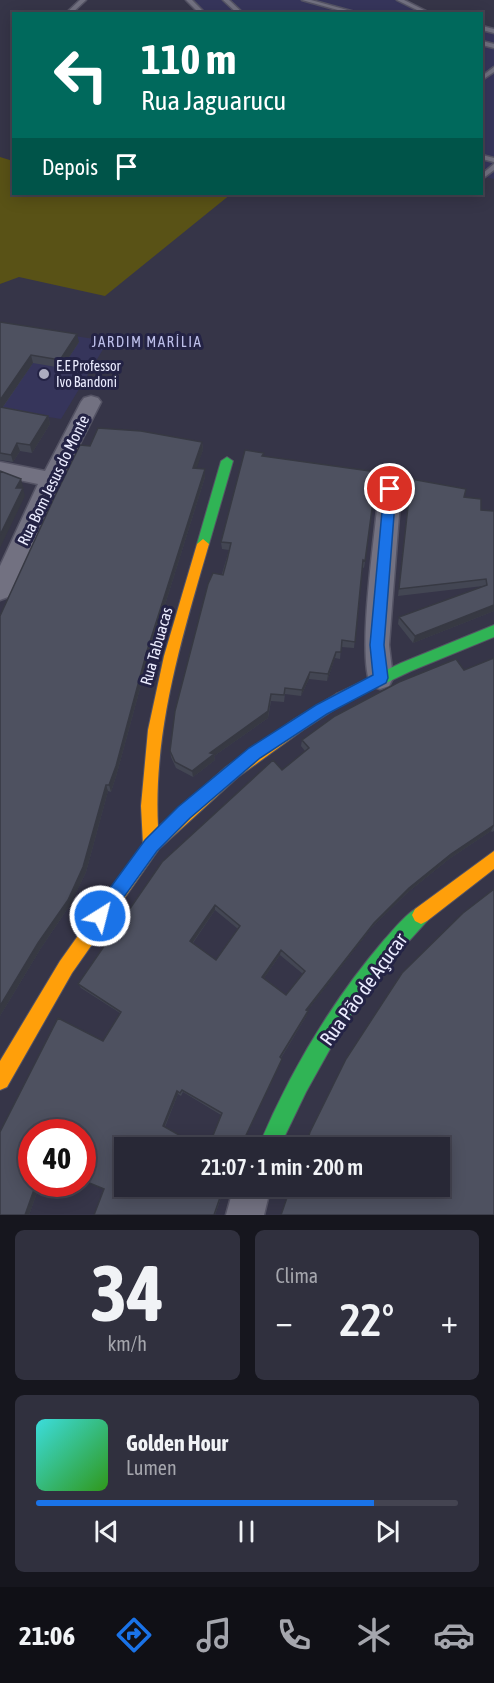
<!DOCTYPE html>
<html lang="pt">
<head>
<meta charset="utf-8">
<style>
  :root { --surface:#282836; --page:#30303e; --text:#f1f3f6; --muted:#a5a6ad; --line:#444451; --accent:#1a73e8 }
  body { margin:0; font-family:"Asap Condensed",sans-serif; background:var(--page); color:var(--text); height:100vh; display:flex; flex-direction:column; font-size:22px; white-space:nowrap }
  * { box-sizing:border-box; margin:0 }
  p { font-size:20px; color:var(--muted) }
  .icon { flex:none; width:33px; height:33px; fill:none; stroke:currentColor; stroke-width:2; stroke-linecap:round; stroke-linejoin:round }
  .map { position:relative; height:1215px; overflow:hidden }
  .drawer { display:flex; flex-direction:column; gap:15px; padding:15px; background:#16161e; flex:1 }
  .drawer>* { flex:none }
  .guide { position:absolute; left:12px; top:12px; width:471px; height:183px; border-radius:0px; box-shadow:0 3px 15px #0003,0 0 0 2px var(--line); background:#00695c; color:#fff; overflow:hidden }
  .speed { position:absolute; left:18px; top:1119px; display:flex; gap:12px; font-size:30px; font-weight:700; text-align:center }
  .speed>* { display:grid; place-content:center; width:78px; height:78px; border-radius:50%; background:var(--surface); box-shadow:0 3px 15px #0003,0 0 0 2px var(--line); line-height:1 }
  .speed .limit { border:9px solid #d22; background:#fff; color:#111 }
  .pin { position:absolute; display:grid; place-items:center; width:51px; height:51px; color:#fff; margin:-26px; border:3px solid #fff; border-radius:50%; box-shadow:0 2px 6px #0007 }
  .me { position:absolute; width:66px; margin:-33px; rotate:36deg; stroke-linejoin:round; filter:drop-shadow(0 0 4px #0008) }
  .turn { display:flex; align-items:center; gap:21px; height:126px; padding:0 30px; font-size:27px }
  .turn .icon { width:78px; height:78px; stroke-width:2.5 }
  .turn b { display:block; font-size:42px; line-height:51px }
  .then { display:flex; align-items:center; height:57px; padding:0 30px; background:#0003; gap:12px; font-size:22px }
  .big { font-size:45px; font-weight:600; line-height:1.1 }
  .drawer .widget { flex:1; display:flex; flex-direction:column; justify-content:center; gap:9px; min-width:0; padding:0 21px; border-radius:9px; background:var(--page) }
  .drawer .dial { align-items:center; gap:0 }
  .dial b { font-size:78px; line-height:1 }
  .song { display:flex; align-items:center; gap:18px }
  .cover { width:72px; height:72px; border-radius:9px; background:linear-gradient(135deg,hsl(180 70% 55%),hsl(110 70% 35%)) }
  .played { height:6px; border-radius:3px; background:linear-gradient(90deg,var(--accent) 80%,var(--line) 80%) }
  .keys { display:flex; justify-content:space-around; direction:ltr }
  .heat { display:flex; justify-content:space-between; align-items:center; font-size:33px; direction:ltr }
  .drawer .tiles { flex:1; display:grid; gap:15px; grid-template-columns:1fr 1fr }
  .widget:last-child { grid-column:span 2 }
  .trip { position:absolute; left:114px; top:1137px; width:336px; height:60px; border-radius:0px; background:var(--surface); box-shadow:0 3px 15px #0003,0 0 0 2px var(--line); font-weight:600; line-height:60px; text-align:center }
  .dock { display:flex; height:96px; justify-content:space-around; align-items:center; background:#101016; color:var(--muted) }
  .dock .icon { width:42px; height:42px }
  .dock .on { color:var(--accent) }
  .dock b { font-size:27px; color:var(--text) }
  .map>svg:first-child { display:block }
</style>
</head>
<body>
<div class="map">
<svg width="494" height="1215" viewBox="0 0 494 1215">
  <rect width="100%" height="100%" fill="#363548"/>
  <path fill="#36355b" d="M189,0h216l25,13h-223z
    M482,25l12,3v151l-12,-3z
    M0,325l108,16 -47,78 -61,-10z"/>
  <path fill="#595216" d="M0,157l13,4 1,33h217l-126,102 -86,-19 -19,7z"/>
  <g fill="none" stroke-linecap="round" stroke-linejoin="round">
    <defs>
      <path id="lane" d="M80,0h6l-15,14h-6z
        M186,0h6l14,14h-6z
        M223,0h6l15,14h-6z
        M302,0h9l51,14h-10z
        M397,0h7l28,14h-7z
        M482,26l12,3v4l-12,-3z
        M482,41l12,3v4l-12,-3z
        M494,67v5l-12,8v-4z
        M482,155l12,3v4l-12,-3z
        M494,164v6l-12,9v-5z"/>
      <path id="street" d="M91,396l7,2 3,4 -39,77 -50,112 -4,6 -8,3v-34l38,-82 -38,-8v-14l45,9 36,-69 3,-4z
        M390,482l8,2 3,5 -12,156 4,33 -4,8 -9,3 -9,-3c-15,-31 5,-157 8,-197l3,-5z
        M234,1186h37l-7,29h-38z"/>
      <path id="fast" d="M227,457l6,4 -24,83 -6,5 -6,-5 24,-83z
        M494,625v12l-83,34 -65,31 -5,2 -5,-2 -2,-4 2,-4 65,-31z
        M421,906l6,3 3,6 -3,6 -47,52 -40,58 -34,61 -27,56h-21c31,-75 74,-147 126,-208 10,-11 23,-28 37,-34z"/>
      <path id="slow" d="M203,539l6,5c-27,93 -56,186 -51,283l68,-60 67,-47 43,-26 5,-2 5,2 2,4 -2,4 -43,28 -65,47 -79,72 -87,124 -65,114 -7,3v-29l60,-100 83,-117 -2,-38 7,-76 16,-74 33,-112z
        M494,851v18l-67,52 -6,3 -6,-3 -3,-6 3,-6z"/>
    </defs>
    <use href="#lane" stroke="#545364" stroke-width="3"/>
    <use href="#street" stroke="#545364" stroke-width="3"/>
    <use href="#fast" stroke="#545364" stroke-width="2"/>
    <use href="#slow" stroke="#545364" stroke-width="2"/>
    <use href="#lane" fill="#727181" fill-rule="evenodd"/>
    <use href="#street" fill="#727181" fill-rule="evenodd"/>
    <use href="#fast" fill="#30b455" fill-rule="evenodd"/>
    <use href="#slow" fill="#ff9f0a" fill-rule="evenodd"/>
  </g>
  <path fill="#434653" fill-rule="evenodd" d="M0,322l79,20 -17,26 -29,-5 -30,44 45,9 2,8 -18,29 -12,-2 -7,11 -13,-2z
    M202,442l1,8 -7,18 9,1v8l-57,182 -31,114 -6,19 -3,-1 -22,81 -16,33 -29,43 -41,68v-400l90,-170z
    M263,456l102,105 -1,7 -2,-1 -8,81 -13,-1 -1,12 -5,-1 -8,23 -18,-2 -8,17 -16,-2 -1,8 -13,-1 -3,17 -54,38 1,4 -22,17 -17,-9 -5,-11 -1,-6 59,-201 -7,-1 -1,-7z
    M411,479l53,18 17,13 13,101 -81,32 -15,-19 1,-7 84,-31 -85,10z
    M494,658v173l-2,1 -1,-1 -42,28 -42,34 -35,34 -65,84v4l-26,43 1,1 -1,3 -41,86h-32l13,-33 -38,-23 -2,4 -3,-2 -13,33 37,21h-78v38h101l-10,29h-121l10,-26 -22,-9v-48h-50v52h8l-11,31h-29v-83l58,-114 45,23 17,-28 -39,-25 -3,-4 84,-122 111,-102 9,10 23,-19 -4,-5 1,-6 33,-24 64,-34 57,-23 8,11zM215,910l23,19 -22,31 -23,-17zM280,955l23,19 -17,21 -22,-17z"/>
  <path fill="#373943" d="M77,334l2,8 -17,26 -2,-8z
    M31,355l2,8 -33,48v-11z
    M48,416l2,8 -18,29 -2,-8z
    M202,442l1,8 -9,26 -1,-8z
    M17,443l3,8 -7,11 -2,-7z
    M205,469v8l-57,182 -31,114 -6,19 -2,-7 38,-134z
    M21,479l2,7 -4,9 -3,-7z
    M23,488l2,8 -25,52v-13z
    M494,605v6l-81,32 2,-7z
    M336,652l-1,6 -8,23 1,-7z
    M310,672l-1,7 -8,17 1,-6z
    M271,694l-3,24 -54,38 1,4 -22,17 -1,-6 18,-18z
    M106,785l2,6 -22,81 -16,33 -29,43 -41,68v-10z
    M494,825l-3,6 -42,28 -42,34 -35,34 -67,87 1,-4 68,-87 35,-35 42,-34z
    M215,905v5l-24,35 -1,-4z
    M281,950l-1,5 -18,26v-4z
    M308,1011l-1,4 -28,45 1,-3z
    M282,1059l-1,3 -41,86 3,-10z
    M177,1091l1,3 -14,34 -1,-2z
    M36,1184h4l-11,31h-4z"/>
  <path fill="#4e5160" stroke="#373943" stroke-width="1.5" fill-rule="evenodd" d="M0,322l77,12 -17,26 -29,-5 -31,45z
    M0,407l48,9 -18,29 -13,-2 -6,12 -11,-2z
    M98,428l43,3 61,11 -9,26 12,1 -58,182 -31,115 -7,19h-3l-23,82 -15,33 -30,43 -38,63v-390l54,-118 26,-53 10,1z
    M245,450l19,3 -2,3 115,16 -12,89 -2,-1 -8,82 -13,-2 -1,12h-5l-8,22 -18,-2 -8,18 -17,-2 -1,7 -13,-1 -3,17 -58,42 4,1 -22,17 -17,-9 -5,-11 5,-40 33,-127 5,-11 10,2 4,-15 4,-17 -10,-1z
    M0,471l21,8 -5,9h7l-23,47z
    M411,479l55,10 -2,8 17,2v11l13,1v94l-79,31 -16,-19 88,-32 -1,-6 -87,10z
    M494,658v167l-43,29 -42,34 -35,35 -68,87 2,1 -28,46 2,2 -42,89h-32l14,-35 -40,-23 -2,3 -3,-2 -14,35 39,22h-78v38h100l-10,29h-120l10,-26 -22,-9v-48h-50v52h4l-11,31h-25v-83l58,-114 45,23 18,-29 -43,-28 84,-122 111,-102 9,10 27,-22 -7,-8 33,-24 64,-34 57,-23 8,11zM215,905l25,21 -24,34 -26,-19zM281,950l24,21 -19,24 -24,-18z
    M494,889v326h-213l10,-29h149v-38h-135l5,-16 36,-73 56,-86 61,-60z"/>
  <path fill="#1a73e8" stroke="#114b97" stroke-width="1.5" d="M390,484l6,5 -12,156 4,33 -2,5 -59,31 -67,44 -70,60 -33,33 -51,71 -6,3 -6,-3 -3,-6 3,-6 51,-70 33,-33 71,-59 67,-43 57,-30 -3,-30 14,-156z"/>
  <circle fill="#acacbf" stroke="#242345" stroke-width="2" cx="44" cy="374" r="6"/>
  <g text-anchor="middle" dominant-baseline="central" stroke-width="6" stroke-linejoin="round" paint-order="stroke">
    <g font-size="14" fill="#ebecff" stroke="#242345" text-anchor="start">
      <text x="56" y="366">E.E Professor<tspan x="56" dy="16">Ivo Bandoni</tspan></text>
    </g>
    <g font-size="15" letter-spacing="1.5" fill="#bdbfea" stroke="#242345">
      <text x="147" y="341">JARDIM MARÍLIA</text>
    </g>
    <g font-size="16" fill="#ebecff" stroke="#242345">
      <text transform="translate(53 480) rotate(-64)">Rua Bom Jesus do Monte</text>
      <text transform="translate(156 646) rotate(-74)">Rua Tabuacas</text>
    </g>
    <g font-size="20" fill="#ebecff" stroke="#242345">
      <text transform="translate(363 989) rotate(-54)">Rua Pão de Açucar</text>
    </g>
  </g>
</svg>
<div class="speed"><div class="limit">40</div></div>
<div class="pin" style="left:390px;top:489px;background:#d93025"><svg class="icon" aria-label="arrive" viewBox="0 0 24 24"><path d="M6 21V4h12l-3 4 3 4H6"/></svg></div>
<svg class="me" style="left:100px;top:916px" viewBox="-20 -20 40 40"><circle r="17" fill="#1a73e8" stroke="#fff" stroke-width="3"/><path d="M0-11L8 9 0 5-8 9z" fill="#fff"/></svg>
<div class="trip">21:07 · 1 min · 200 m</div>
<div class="guide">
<div class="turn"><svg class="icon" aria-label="left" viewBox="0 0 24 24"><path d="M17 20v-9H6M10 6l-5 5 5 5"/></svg><div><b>110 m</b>Rua Jaguarucu</div></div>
<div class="then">Depois<svg class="icon" aria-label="arrive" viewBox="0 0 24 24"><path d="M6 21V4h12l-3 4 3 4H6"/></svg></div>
</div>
</div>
<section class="drawer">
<div class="tiles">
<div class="widget dial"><b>34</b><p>km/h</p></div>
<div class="widget"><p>Clima</p>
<div class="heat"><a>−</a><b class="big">22°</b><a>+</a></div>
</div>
<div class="widget">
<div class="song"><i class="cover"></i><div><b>Golden Hour</b><p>Lumen</p></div></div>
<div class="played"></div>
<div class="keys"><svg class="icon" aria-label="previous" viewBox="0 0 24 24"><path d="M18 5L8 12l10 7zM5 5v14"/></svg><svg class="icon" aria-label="pause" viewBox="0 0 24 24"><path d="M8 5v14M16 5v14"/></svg><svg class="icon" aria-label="next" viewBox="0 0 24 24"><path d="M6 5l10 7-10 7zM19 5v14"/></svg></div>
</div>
</div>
</section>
<nav class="dock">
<b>21:06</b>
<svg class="icon on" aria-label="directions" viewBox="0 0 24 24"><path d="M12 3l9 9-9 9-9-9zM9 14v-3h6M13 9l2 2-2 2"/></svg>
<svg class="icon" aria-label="music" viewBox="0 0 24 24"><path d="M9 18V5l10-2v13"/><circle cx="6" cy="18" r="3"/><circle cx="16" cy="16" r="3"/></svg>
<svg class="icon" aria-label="phone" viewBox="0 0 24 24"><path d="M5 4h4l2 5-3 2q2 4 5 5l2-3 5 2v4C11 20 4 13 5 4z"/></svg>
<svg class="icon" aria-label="climate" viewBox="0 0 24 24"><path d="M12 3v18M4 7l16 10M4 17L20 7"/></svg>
<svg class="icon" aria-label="car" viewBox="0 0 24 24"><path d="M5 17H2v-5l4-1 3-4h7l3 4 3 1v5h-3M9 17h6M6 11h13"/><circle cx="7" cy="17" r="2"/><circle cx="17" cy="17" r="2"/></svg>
</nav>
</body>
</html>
